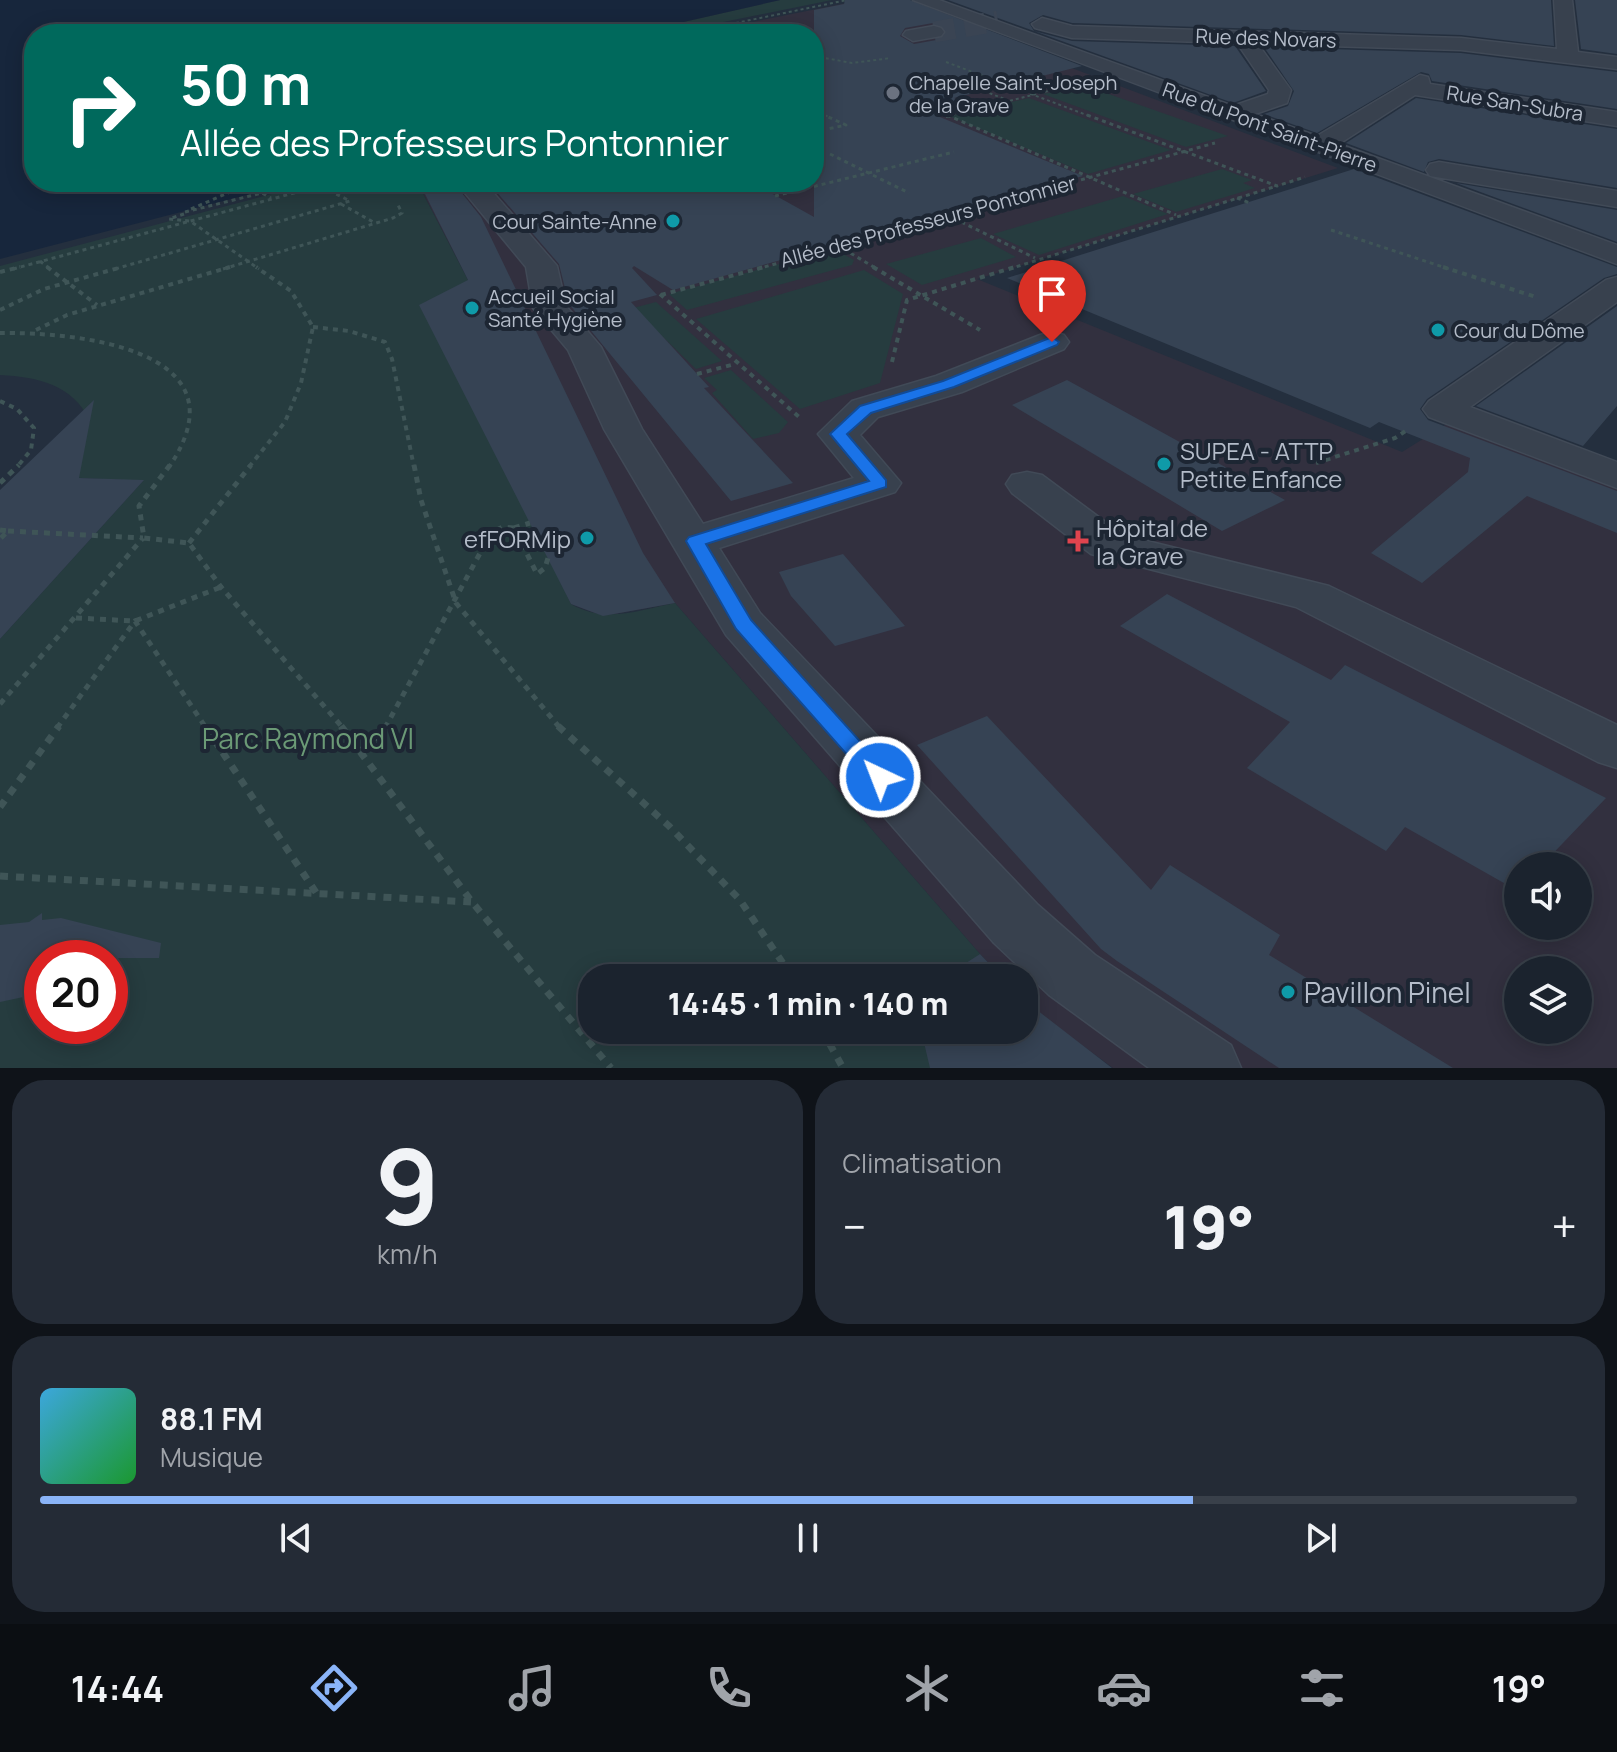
<!DOCTYPE html>
<html lang="fr">
<head>
<meta charset="utf-8">
<style>
  :root { --surface:#1b232e; --page:#242b36; --text:#f1f3f6; --muted:#a0a4aa; --line:#39404a; --accent:#8ab4f8 }
  body { margin:0; font-family:Manrope,sans-serif; background:var(--page); color:var(--text); height:100vh; display:flex; flex-direction:column; font-size:30px; white-space:nowrap }
  * { box-sizing:border-box; margin:0 }
  p { font-size:26px; color:var(--muted) }
  .icon { flex:none; width:44px; height:44px; fill:none; stroke:currentColor; stroke-width:2; stroke-linecap:round; stroke-linejoin:round }
  .map { position:relative; height:1068px; overflow:hidden }
  .panel { display:flex; flex-direction:column; gap:12px; padding:12px; background:#0f1319; flex:1 }
  .panel>* { flex:none }
  .hud { position:absolute; left:24px; top:24px; width:800px; height:168px; border-radius:32px; box-shadow:0 4px 20px #0003,0 0 0 2px var(--line); background:#00695c; color:#fff; overflow:hidden }
  .tools { position:absolute; left:1504px; top:852px; display:grid; gap:16px }
  .tools a { display:grid; place-items:center; width:88px; height:88px; border-radius:50%; background:var(--surface); box-shadow:0 4px 20px #0003,0 0 0 2px var(--line); font-size:40px }
  .speed { position:absolute; left:24px; top:940px; display:flex; gap:16px; font-size:40px; font-weight:700; text-align:center }
  .speed>* { display:grid; place-content:center; width:104px; height:104px; border-radius:50%; background:var(--surface); box-shadow:0 4px 20px #0003,0 0 0 2px var(--line); line-height:1 }
  .speed .limit { border:12px solid #d22; background:#fff; color:#111 }
  .pin { position:absolute; display:grid; place-items:center; width:68px; height:68px; color:#fff; margin:-82px -34px; border-radius:50% 50% 50% 0; rotate:-45deg; box-shadow:0 0 8px #0007 }
  .pin .icon { rotate:45deg }
  .me { position:absolute; width:88px; margin:-44px; rotate:317deg; stroke-linejoin:round; filter:drop-shadow(0 0 6px #0008) }
  .turn { display:flex; align-items:center; gap:28px; height:168px; padding:0 24px; font-size:36px }
  .turn .icon { width:104px; height:104px; stroke-width:2.5 }
  .turn b { display:block; font-size:56px; line-height:68px }
  .big { font-size:60px; font-weight:800; line-height:1.1 }
  .panel .widget { flex:1; display:flex; flex-direction:column; justify-content:center; gap:12px; min-width:0; padding:0 28px; border-radius:32px; background:var(--page) }
  .panel .dial { align-items:center; gap:0 }
  .dial b { font-size:104px; line-height:1 }
  .song { display:flex; align-items:center; gap:24px }
  .cover { width:96px; height:96px; border-radius:12px; background:linear-gradient(135deg,hsl(200 70% 55%),hsl(130 70% 35%)) }
  .played { height:8px; border-radius:4px; background:linear-gradient(90deg,var(--accent) 75%,var(--line) 75%) }
  .keys { display:flex; justify-content:space-around; direction:ltr }
  .heat { display:flex; justify-content:space-between; align-items:center; font-size:44px; direction:ltr }
  .panel .tiles { flex:1; display:grid; gap:12px; grid-template-columns:1fr 1fr }
  .widget:last-child { grid-column:span 2 }
  .trip { position:absolute; left:578px; top:964px; width:460px; height:80px; border-radius:32px; background:var(--surface); box-shadow:0 4px 20px #0003,0 0 0 2px var(--line); font-weight:800; line-height:80px; text-align:center }
  .dock { display:flex; height:128px; justify-content:space-around; align-items:center; background:#0b0e12; color:var(--muted) }
  .dock .icon { width:56px; height:56px }
  .dock .selected { color:var(--accent) }
  .dock b { font-size:36px; color:var(--text) }
  .map>svg:first-child { display:block }
</style>
</head>
<body>
<div class="map">
<svg width="1617" height="1068" viewBox="0 0 1617 1068">
  <rect width="100%" height="100%" fill="#242f3e"/>
  <path fill="#32303f" fill-rule="evenodd" d="M862,0l175,55 301,113 -361,111 425,173 45,-28 170,65v579h-504l-79,-58 -10,-10v-22h-21l-23,-24 -305,-351 -72,13 -32,-12 -146,-302 46,-17 -54,-103h397v-148h-121zM1518,866h60v60h-60zM1518,970h60v60h-60z"/>
  <path fill="#263c3f" fill-rule="evenodd" d="M780,0h52l-168,34h-33z
    M1083,85l145,51 -42,11 -143,-53z
    M1029,98l142,52 -83,24 -139,-58z
    M1222,169l30,11 -9,3 12,5 -79,24 -43,-18z
    M302,182h115l54,104 -46,16 146,302c33,20 69,6 104,-1l305,351 -30,24h-358v52h329l10,38h-931v-429l143,-158 -81,-4 28,-56c-17,-36 -51,-44 -90,-46v-109l298,-79zM42,958h68v68h-68z
    M1123,196l45,18 -129,41 -46,-21z
    M981,238l35,19 -94,28 -36,-21z
    M834,249l20,11 -2,5 -165,45 -18,-16z
    M864,270l39,24 -23,89 -80,26 -104,-90z
    M656,302l66,59 -26,8 -63,-61z
    M731,370l57,52 -9,11 -26,6 -41,-46 5,-3 -13,-12z"/>
  <path fill="#17263c" d="M0,0h780l-150,34h-596v148h268l-4,5 -26,7 -6,-4 -266,69z"/>
  <path fill="#364354" fill-rule="evenodd" d="M845,0h65l172,66 -128,32 22,8 -41,9 148,61 -410,114 -39,-24 -2,2 25,27 -26,7 78,85 -5,1 89,95 -62,18 -162,-197 -10,-40 -71,-82h263l63,35v-207l30,-6zM933,23l13,7 -4,9 -28,5 -14,-8 5,-8z
    M948,0h603l3,46 -93,-11 -389,-12 -29,-8 -14,8 5,8 38,10 163,5 31,45 -33,12z
    M1575,0h42v54l-36,-5z
    M1264,47l197,6 156,19v37l-185,-28 -3,-7 -8,-2 -104,61 -53,-19 24,-8 6,-15z
    M1416,98l201,31v59l-178,-29 -11,3 -4,10 -78,-29z
    M1354,169l263,98v7l-13,4 -177,121 -7,10 8,11 189,71v42l-90,-37 -105,87 -51,-30 97,-81 2,-14 -91,-36 -9,6 -363,-150z
    M419,182h34l28,35 162,336 32,50 -72,13 -32,-12 -152,-299 49,-25z
    M1456,183l161,27v32z
    M1617,306v100l-34,40 -107,-40z
    M1067,380l218,120 -63,31 -210,-126z
    M94,400l-15,78 65,2 -144,159v-149z
    M843,554l62,72 -70,20 -44,-50 -12,-24z
    M1167,594l164,86 14,-15 261,133 -65,68h-23v25l-113,-64 -19,24 -139,-83 43,-46 -170,-96z
    M987,716l164,174 19,-25 110,70 -11,20 184,113h-174l-162,-107 -16,-12 -184,-204z
    M42,913v7l19,-2 100,25 -2,15h-117v35l-42,9v-77l29,-3z
    M980,954l23,24h-53l13,-13z
    M1024,1000l88,68h-182l-9,-38h103z"/>
  <g fill="none" stroke-linecap="round" stroke-linejoin="round">
    <path stroke="#3a4453" stroke-width="21" stroke-dasharray="21 10" stroke-linecap="butt" d="M934,32l64,-11"/>
    <defs>
      <path id="minor" d="M913,0h26l294,106 35,-12 1,-4 -32,-47 -165,-5 -37,-10 -3,-4 10,-6 30,8 389,12 96,11 -3,-49h18l6,52 39,5v12l-156,-19 -203,-6 33,46 -4,13 -32,11 62,22 103,-61 8,2 2,7 187,28v14l-202,-31 -76,49 278,101v19z
        M934,26l7,2 3,4 -3,4 -28,5 -10,-6 3,-4z
        M1439,162l178,29v16l-187,-31 -4,-6 4,-6z
        M456,182h28l73,84 9,40 35,41 41,82 61,95 151,-46 -36,-44 34,-33 84,-25 104,-41 12,-3 12,3 5,7 -5,7 -102,43 -84,25 -18,18 41,48 -6,9 -176,56 41,65 278,292 57,50 136,90 10,23h-92l-100,-73 -55,-52 -268,-308 -122,-206 -36,-79 -35,-42 -7,-41z
        M1617,277v25l-147,105 147,55v26l-188,-71 -6,-8 6,-8 177,-121z
        M1027,472l15,3 81,60 206,51 288,139v43l-19,-6 -302,-155 -205,-53 -79,-61 -6,-9 6,-9z"/>
    </defs>
    <use href="#minor" stroke="#414a57" stroke-width="3"/>
    <path stroke="#3f5557" stroke-width="2" stroke-dasharray="3 3" stroke-linecap="butt" d="M683,34l164,-34
      M814,56l38,7 39,-5
      M946,62l146,55
      M956,80l51,20
      M952,81l29,-6
      M814,110l15,7
      M946,117l118,-30"/>
    <path stroke="#3f5557" stroke-width="3" stroke-dasharray="4 4" stroke-linecap="butt" d="M947,115l229,100
      M1087,115l190,71 28,-9
      M814,132l32,-7 -22,-10
      M830,154l79,39
      M775,196l179,-44
      M1237,198l13,5
      M341,204l34,19
      M191,209l62,-27
      M185,212l77,-19 9,5
      M184,214l-15,5 21,2 69,48
      M947,215l88,43
      M1331,230l118,39
      M837,245l40,24
      M40,261l10,8
      M13,269l307,-83 3,-4
      M115,269l235,-68 -30,-15
      M223,269l170,-51 9,-5 -5,-10
      M757,269l458,-126
      M1009,269l268,-83"/>
    <path stroke="#3f5557" stroke-width="4" stroke-dasharray="5 5" stroke-linecap="butt" d="M47,267l50,38
      M873,267l107,63
      M1443,267l93,30
      M0,272l20,-5
      M660,294l139,123
      M661,295l103,-28
      M0,310l44,-21 78,-22
      M313,327l36,4 36,11 7,17 22,108
      M36,330l31,-15 163,-48
      M0,333c77,-1 249,16 169,134
      M892,362l15,-62 108,-33
      M697,374l38,-10
      M0,401l17,8 17,19 -3,22 -14,17
      M1316,463l79,-25 12,-8
      M249,467l36,-45 16,-39 12,-56 -22,-36 -35,-24"/>
    <path stroke="#3f5557" stroke-width="5" stroke-dasharray="6 6" stroke-linecap="butt" d="M170,465l-31,41 5,32 45,5 32,44 122,141
      M414,465l7,35 35,103 104,125
      M0,483l19,-18
      M514,528l16,-5
      M0,530l8,1 -8,8
      M8,531l135,7
      M189,543l62,-78
      M76,618l59,3 86,-34
      M0,704l143,-166
      M57,728l78,-107 71,107
      M385,728l106,-195 12,-6 11,1 23,46 8,-6 3,-10"/>
    <path stroke="#3f5557" stroke-width="7" stroke-dasharray="8 8" stroke-linecap="butt" d="M205,726l112,168
      M341,726l131,176 139,166
      M558,726l111,100 71,74 53,78
      M362,750l25,-24
      M0,807l59,-81
      M0,876l471,26
      M822,1030l21,38"/>
    <use href="#minor" fill="#38414e" fill-rule="evenodd"/>
  </g>
  <path fill="#1a73e8" stroke="#114b97" stroke-width="2" d="M1052,337l7,5 -2,3 -103,42 -83,26 -24,21 39,46v7l-180,57 45,76 141,157 -4,6h-16l-136,-154 -50,-88 3,-4 180,-56 -39,-47 30,-28 83,-25z"/>
  <circle fill="#6b7280" stroke="#1d2633" stroke-width="3" cx="893" cy="93" r="8"/>
  <g fill="#0f9aa8" stroke="#1d2633" stroke-width="3">
    <circle cx="673" cy="221" r="8"/>
    <circle cx="472" cy="308" r="8"/>
    <circle cx="1438" cy="330" r="8"/>
    <circle cx="1164" cy="464" r="8"/>
    <circle cx="587" cy="538" r="8"/>
    <circle cx="1288" cy="992" r="8"/>
  </g>
  <path fill="#e0444e" stroke="#1d2633" stroke-width="3" d="M1074 529h8v8h8v8h-8v8h-8v-8h-8v-8h8z"/>
  <g text-anchor="middle" dominant-baseline="central" stroke-width="8" stroke-linejoin="round" paint-order="stroke">
    <g font-size="20" fill="#b4bcc9" stroke="#1d2633">
      <text transform="translate(1266 38) rotate(2)">Rue des Novars</text>
      <text transform="translate(1515 103) rotate(9)">Rue San-Subra</text>
      <text transform="translate(1270 127) rotate(20)">Rue du Pont Saint-Pierre</text>
      <text transform="translate(928 221) rotate(-15)">Allée des Professeurs Pontonnier</text>
    </g>
    <g font-size="20" fill="#b4bcc9" stroke="#1d2633" text-anchor="start">
      <text x="909" y="82">Chapelle Saint-Joseph<tspan x="909" dy="23">de la Grave</tspan></text>
      <text x="657" y="221" text-anchor="end">Cour Sainte-Anne</text>
      <text x="488" y="296">Accueil Social<tspan x="488" dy="23">Santé Hygiène</tspan></text>
      <text x="1454" y="330">Cour du Dôme</text>
    </g>
    <g font-size="24" fill="#b4bcc9" stroke="#1d2633" text-anchor="start">
      <text x="1180" y="450">SUPEA - ATTP<tspan x="1180" dy="28">Petite Enfance</tspan></text>
      <text x="1096" y="527">Hôpital de<tspan x="1096" dy="28">la Grave</tspan></text>
      <text x="571" y="538" text-anchor="end">efFORMip</text>
    </g>
    <g font-size="28" fill="#6b9a76" stroke="#1d2633">
      <text x="308" y="738">Parc Raymond VI</text>
    </g>
    <g font-size="28" fill="#b4bcc9" stroke="#1d2633" text-anchor="start">
      <text x="1304" y="992">Pavillon Pinel</text>
    </g>
  </g>
</svg>
<div class="tools">
<a><svg class="icon" aria-label="sound" viewBox="0 0 24 24"><path d="M4 9h4l5-4v14l-5-4H4zM17 9q2 3 0 6"/></svg></a>
<a><svg class="icon" aria-label="layers" viewBox="0 0 24 24"><path d="M12 4l9 5-9 5-9-5zM3 14l9 5 9-5"/></svg></a>
</div>
<div class="speed"><div class="limit">20</div></div>
<div class="pin" style="left:1052px;top:342px;background:#d93025"><svg class="icon" aria-label="arrive" viewBox="0 0 24 24"><path d="M6 21V4h12l-3 4 3 4H6"/></svg></div>
<svg class="me" style="left:880px;top:777px" viewBox="-20 -20 40 40"><circle r="17" fill="#1a73e8" stroke="#fff" stroke-width="3"/><path d="M0-11L8 9 0 5-8 9z" fill="#fff"/></svg>
<div class="trip">14:45 · 1 min · 140 m</div>
<div class="hud">
<div class="turn"><svg class="icon" aria-label="right" viewBox="0 0 24 24"><path d="M7 20v-9h11M14 6l5 5-5 5"/></svg><div><b>50 m</b>Allée des Professeurs Pontonnier</div></div>
</div>
</div>
<section class="panel">
<div class="tiles">
<div class="widget dial"><b>9</b><p>km/h</p></div>
<div class="widget"><p>Climatisation</p>
<div class="heat"><a>−</a><b class="big">19°</b><a>+</a></div>
</div>
<div class="widget">
<div class="song"><i class="cover"></i><div><b>88.1 FM</b><p>Musique</p></div></div>
<div class="played"></div>
<div class="keys"><svg class="icon" aria-label="previous" viewBox="0 0 24 24"><path d="M18 5L8 12l10 7zM5 5v14"/></svg><svg class="icon" aria-label="pause" viewBox="0 0 24 24"><path d="M8 5v14M16 5v14"/></svg><svg class="icon" aria-label="next" viewBox="0 0 24 24"><path d="M6 5l10 7-10 7zM19 5v14"/></svg></div>
</div>
</div>
</section>
<nav class="dock">
<b>14:44</b>
<svg class="icon selected" aria-label="directions" viewBox="0 0 24 24"><path d="M12 3l9 9-9 9-9-9zM9 14v-3h6M13 9l2 2-2 2"/></svg>
<svg class="icon" aria-label="music" viewBox="0 0 24 24"><path d="M9 18V5l10-2v13"/><circle cx="6" cy="18" r="3"/><circle cx="16" cy="16" r="3"/></svg>
<svg class="icon" aria-label="phone" viewBox="0 0 24 24"><path d="M5 4h4l2 5-3 2q2 4 5 5l2-3 5 2v4C11 20 4 13 5 4z"/></svg>
<svg class="icon" aria-label="climate" viewBox="0 0 24 24"><path d="M12 3v18M4 7l16 10M4 17L20 7"/></svg>
<svg class="icon" aria-label="car" viewBox="0 0 24 24"><path d="M5 17H2v-5l4-1 3-4h7l3 4 3 1v5h-3M9 17h6M6 11h13"/><circle cx="7" cy="17" r="2"/><circle cx="17" cy="17" r="2"/></svg>
<svg class="icon" aria-label="filters" viewBox="0 0 24 24"><path d="M4 7h16M4 17h16"/><circle cx="9" cy="7" r="2"/><circle cx="15" cy="17" r="2"/></svg>
<b>19°</b>
</nav>
</body>
</html>
